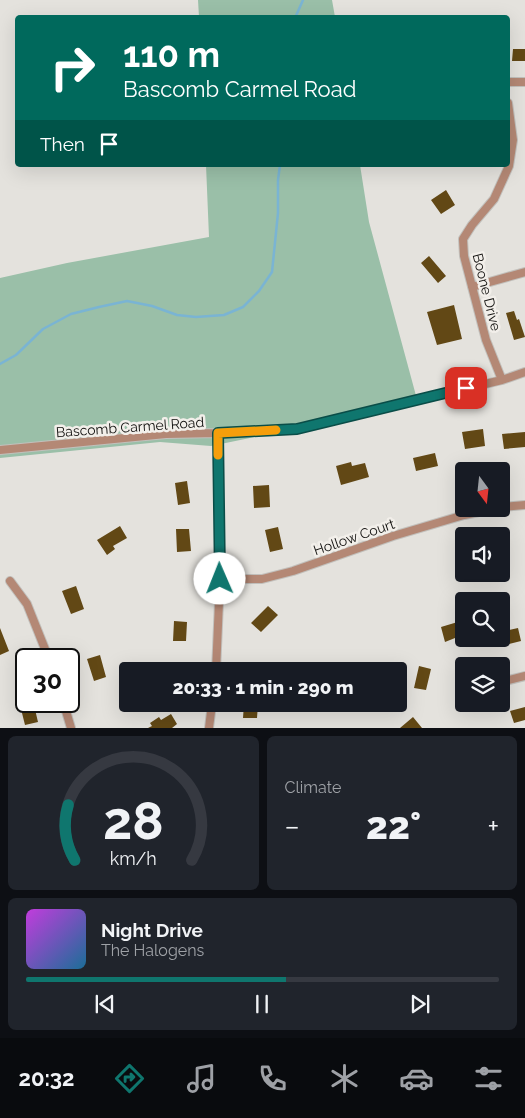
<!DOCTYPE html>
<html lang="en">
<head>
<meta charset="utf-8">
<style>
  :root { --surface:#171b24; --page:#20242c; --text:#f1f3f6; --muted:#9ea1a6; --line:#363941; --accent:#0f766e }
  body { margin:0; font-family:Raleway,sans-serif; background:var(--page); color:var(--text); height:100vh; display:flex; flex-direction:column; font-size:19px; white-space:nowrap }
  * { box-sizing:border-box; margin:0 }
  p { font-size:16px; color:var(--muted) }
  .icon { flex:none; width:28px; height:28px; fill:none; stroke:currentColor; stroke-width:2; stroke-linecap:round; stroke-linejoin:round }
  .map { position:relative; height:728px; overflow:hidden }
  .panel { display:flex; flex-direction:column; gap:8px; padding:8px; background:#0d0f14; flex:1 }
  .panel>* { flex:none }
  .hud { position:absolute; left:15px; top:15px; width:495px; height:152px; border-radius:5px; box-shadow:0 5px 20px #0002; background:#00695c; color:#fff; overflow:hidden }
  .needle { width:32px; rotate:165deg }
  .controls { position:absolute; left:455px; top:462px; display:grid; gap:10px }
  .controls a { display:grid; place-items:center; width:55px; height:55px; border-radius:5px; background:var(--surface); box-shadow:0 5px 20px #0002; font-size:25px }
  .speed { position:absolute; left:15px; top:648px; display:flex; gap:10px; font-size:25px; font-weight:700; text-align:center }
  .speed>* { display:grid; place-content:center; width:65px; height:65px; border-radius:50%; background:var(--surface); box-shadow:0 5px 20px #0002; line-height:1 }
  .speed .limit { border:2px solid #111; border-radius:8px; background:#fff; color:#111 }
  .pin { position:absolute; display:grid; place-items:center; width:42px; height:42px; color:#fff; margin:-21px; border-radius:10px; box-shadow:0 2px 8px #0006 }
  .me { position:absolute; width:55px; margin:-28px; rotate:359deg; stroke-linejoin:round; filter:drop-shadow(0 0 4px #0008) }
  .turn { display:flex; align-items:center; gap:18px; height:105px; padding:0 25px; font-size:22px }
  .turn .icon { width:65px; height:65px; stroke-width:2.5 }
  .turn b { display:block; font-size:35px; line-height:42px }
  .then { display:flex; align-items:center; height:48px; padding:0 25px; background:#0003; gap:10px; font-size:19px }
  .big { font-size:38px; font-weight:800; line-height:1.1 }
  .panel .card { flex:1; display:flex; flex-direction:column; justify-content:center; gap:8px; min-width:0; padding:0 18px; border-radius:8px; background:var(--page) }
  .panel .dial { align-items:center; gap:0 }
  .dial svg { height:130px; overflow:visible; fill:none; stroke:var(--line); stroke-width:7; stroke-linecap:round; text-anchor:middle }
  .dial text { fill:var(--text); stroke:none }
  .song { display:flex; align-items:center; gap:15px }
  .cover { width:60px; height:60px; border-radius:8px; background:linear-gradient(135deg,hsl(290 70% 55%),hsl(200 70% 35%)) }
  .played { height:5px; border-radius:2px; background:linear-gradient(90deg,var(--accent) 55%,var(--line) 55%) }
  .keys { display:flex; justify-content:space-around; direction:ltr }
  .heat { display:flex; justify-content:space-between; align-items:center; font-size:28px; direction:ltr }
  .panel .tiles { flex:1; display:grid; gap:8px; grid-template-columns:1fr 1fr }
  .card:last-child { grid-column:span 2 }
  .trip { position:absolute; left:119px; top:662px; width:288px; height:50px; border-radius:5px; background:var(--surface); box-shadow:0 5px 20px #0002; font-weight:800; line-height:50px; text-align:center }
  .tabs { display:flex; height:80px; justify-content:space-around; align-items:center; background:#090b0e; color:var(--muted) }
  .tabs .icon { width:35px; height:35px }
  .tabs .current { color:var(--accent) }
  .tabs b { font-size:22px; color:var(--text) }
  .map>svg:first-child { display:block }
</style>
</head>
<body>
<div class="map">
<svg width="525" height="728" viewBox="0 0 525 728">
  <rect width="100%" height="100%" fill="#e4e2dd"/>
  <path fill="#9abfa8" d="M198,0h134l3,17h-136z
    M206,165h154l9,57 49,181 -207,43 -51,-4 -160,16v-180l67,-15 142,-26z"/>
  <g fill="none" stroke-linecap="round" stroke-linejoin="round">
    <path stroke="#7ab4d3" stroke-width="2.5" d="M295,18l8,-18
      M0,364l16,-9 27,-26 28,-15 28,-7 28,-6 25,5 25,9 19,2 28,-2 19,-8 16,-16 13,-19 6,-59v-33l2,-15"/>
  </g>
  <path fill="#624815" d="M513,49h12v12h-13z
    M446,190l9,15 -14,9 -10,-14z
    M429,256l17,20 -8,7 -17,-20z
    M454,305l8,34 -25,6 -10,-33z
    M514,311l3,9 2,-1 6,18 -11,3 -8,-27z
    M483,429l2,17 -20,3 -3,-17z
    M525,432v15l-21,2 -2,-15z
    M435,453l3,13 -22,5 -3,-13z
    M351,462l1,4 13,-3 4,14 -28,8 -5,-19z
    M187,481l3,22 -12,2 -3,-22z
    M269,485l1,22 -16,1 -1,-22z
    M120,526l7,12 -14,8 2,3 -8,6 -10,-15z
    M278,527l5,22 -13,3 -5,-22z
    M176,529h13l2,22 -14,1z
    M76,586l8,23 -13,5 -9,-23z
    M268,606l10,9 -17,17 -10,-9z
    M174,621l13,1 -1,19h-13z
    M461,621l3,9v9l-9,2v-3l-10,4 -4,-15z
    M0,628l9,23 -9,4z
    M518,628l3,13 -20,5v-14z
    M100,655l6,22 -12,4 -7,-22z
    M419,666l12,3 -5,21 -12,-2z
    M19,701h14l5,21 -13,3z
    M244,704h14l-1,14h-14z
    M525,707v13l-11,3 -4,-12z
    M171,714l6,10 -5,4h-24l4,-2 -2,-3 9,-6 2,3z
    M413,717l9,11h-22z"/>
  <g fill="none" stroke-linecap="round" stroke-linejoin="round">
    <defs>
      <path id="minor" d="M508,82h17
        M472,287l53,-15
        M502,380l-16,-40 -22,-84 -1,-17 9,-14 22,-26 15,-33 4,-26 -5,-37
        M0,450l166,-16 52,-1 79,-4 205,-49 23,-8
        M501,507l24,-2
        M220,579h42l31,-8 100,-35 71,-21 30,-6
        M10,581l17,23 22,55
        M216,671l4,-92 -2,-146
        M501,682l24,-6
        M63,701l8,27
        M209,728l3,-24"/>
    </defs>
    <use href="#minor" stroke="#c2c0bc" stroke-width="10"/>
    <use href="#minor" stroke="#b48875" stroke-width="8"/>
  </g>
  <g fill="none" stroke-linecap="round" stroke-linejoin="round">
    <defs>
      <path id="route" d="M220,579l-2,-146 79,-4 169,-41"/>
    </defs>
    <use href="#route" stroke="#0a4d48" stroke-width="12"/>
    <use href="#route" stroke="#0f766e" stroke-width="9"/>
    <path stroke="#f59e0b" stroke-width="9" d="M218,455v-22l58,-3"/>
  </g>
  <g text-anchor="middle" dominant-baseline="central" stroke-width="5" stroke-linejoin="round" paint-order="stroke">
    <g font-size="14" fill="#11100e" stroke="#f2efea">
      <text transform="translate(487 292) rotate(76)">Boone Drive</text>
      <text transform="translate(130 427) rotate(-4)">Bascomb Carmel Road</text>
      <text transform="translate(354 537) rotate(-19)">Hollow Court</text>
    </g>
  </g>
</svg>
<div class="controls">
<a><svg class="needle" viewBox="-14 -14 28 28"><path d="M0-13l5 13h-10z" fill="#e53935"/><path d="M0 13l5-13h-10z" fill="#9ea1a6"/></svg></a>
<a><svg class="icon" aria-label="sound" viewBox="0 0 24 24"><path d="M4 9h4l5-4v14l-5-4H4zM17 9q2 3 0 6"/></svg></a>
<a><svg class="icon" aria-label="search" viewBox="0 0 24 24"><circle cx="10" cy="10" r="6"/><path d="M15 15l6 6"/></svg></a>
<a><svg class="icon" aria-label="layers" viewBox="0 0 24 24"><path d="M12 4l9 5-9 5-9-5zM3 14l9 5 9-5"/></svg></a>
</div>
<div class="speed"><div class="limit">30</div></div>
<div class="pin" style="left:466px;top:388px;background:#d93025"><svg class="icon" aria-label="arrive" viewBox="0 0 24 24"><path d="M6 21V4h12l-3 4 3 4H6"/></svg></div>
<svg class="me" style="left:220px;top:579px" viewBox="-20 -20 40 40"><circle r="19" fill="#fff"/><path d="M0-13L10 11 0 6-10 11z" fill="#0f766e"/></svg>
<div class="trip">20:33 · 1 min · 290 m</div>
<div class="hud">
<div class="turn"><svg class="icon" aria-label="right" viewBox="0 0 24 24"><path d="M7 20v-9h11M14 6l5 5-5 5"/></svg><div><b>110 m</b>Bascomb Carmel Road</div></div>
<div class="then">Then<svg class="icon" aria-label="arrive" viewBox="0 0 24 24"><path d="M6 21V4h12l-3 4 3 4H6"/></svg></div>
</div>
</div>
<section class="panel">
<div class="tiles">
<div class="card dial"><svg viewBox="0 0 100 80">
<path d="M14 69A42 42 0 1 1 86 69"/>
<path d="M14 69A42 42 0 0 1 10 35" stroke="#0f766e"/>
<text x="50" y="56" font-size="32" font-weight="700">28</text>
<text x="50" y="72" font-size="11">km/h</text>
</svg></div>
<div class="card"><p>Climate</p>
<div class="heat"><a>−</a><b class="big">22°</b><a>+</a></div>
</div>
<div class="card">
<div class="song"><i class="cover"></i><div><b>Night Drive</b><p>The Halogens</p></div></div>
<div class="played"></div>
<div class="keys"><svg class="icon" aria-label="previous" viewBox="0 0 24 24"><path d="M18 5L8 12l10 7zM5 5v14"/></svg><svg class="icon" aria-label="pause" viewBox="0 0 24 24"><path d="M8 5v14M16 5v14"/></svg><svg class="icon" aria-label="next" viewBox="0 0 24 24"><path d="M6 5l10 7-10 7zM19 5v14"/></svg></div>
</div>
</div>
</section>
<nav class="tabs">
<b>20:32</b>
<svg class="icon current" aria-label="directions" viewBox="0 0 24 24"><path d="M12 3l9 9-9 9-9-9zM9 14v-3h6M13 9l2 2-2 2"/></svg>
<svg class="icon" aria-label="music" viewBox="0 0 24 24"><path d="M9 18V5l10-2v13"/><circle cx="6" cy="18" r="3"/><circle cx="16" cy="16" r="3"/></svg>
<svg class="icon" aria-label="phone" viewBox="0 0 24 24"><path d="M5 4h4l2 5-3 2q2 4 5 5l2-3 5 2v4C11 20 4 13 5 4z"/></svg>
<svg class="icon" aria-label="climate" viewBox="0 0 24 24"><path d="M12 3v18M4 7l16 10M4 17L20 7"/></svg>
<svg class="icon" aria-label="car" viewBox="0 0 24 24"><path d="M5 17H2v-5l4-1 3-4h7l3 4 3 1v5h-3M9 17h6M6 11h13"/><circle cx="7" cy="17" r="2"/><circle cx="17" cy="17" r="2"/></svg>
<svg class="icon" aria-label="filters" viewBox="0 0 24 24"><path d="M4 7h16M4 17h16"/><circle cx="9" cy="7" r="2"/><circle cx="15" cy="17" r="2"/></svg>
</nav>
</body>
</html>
